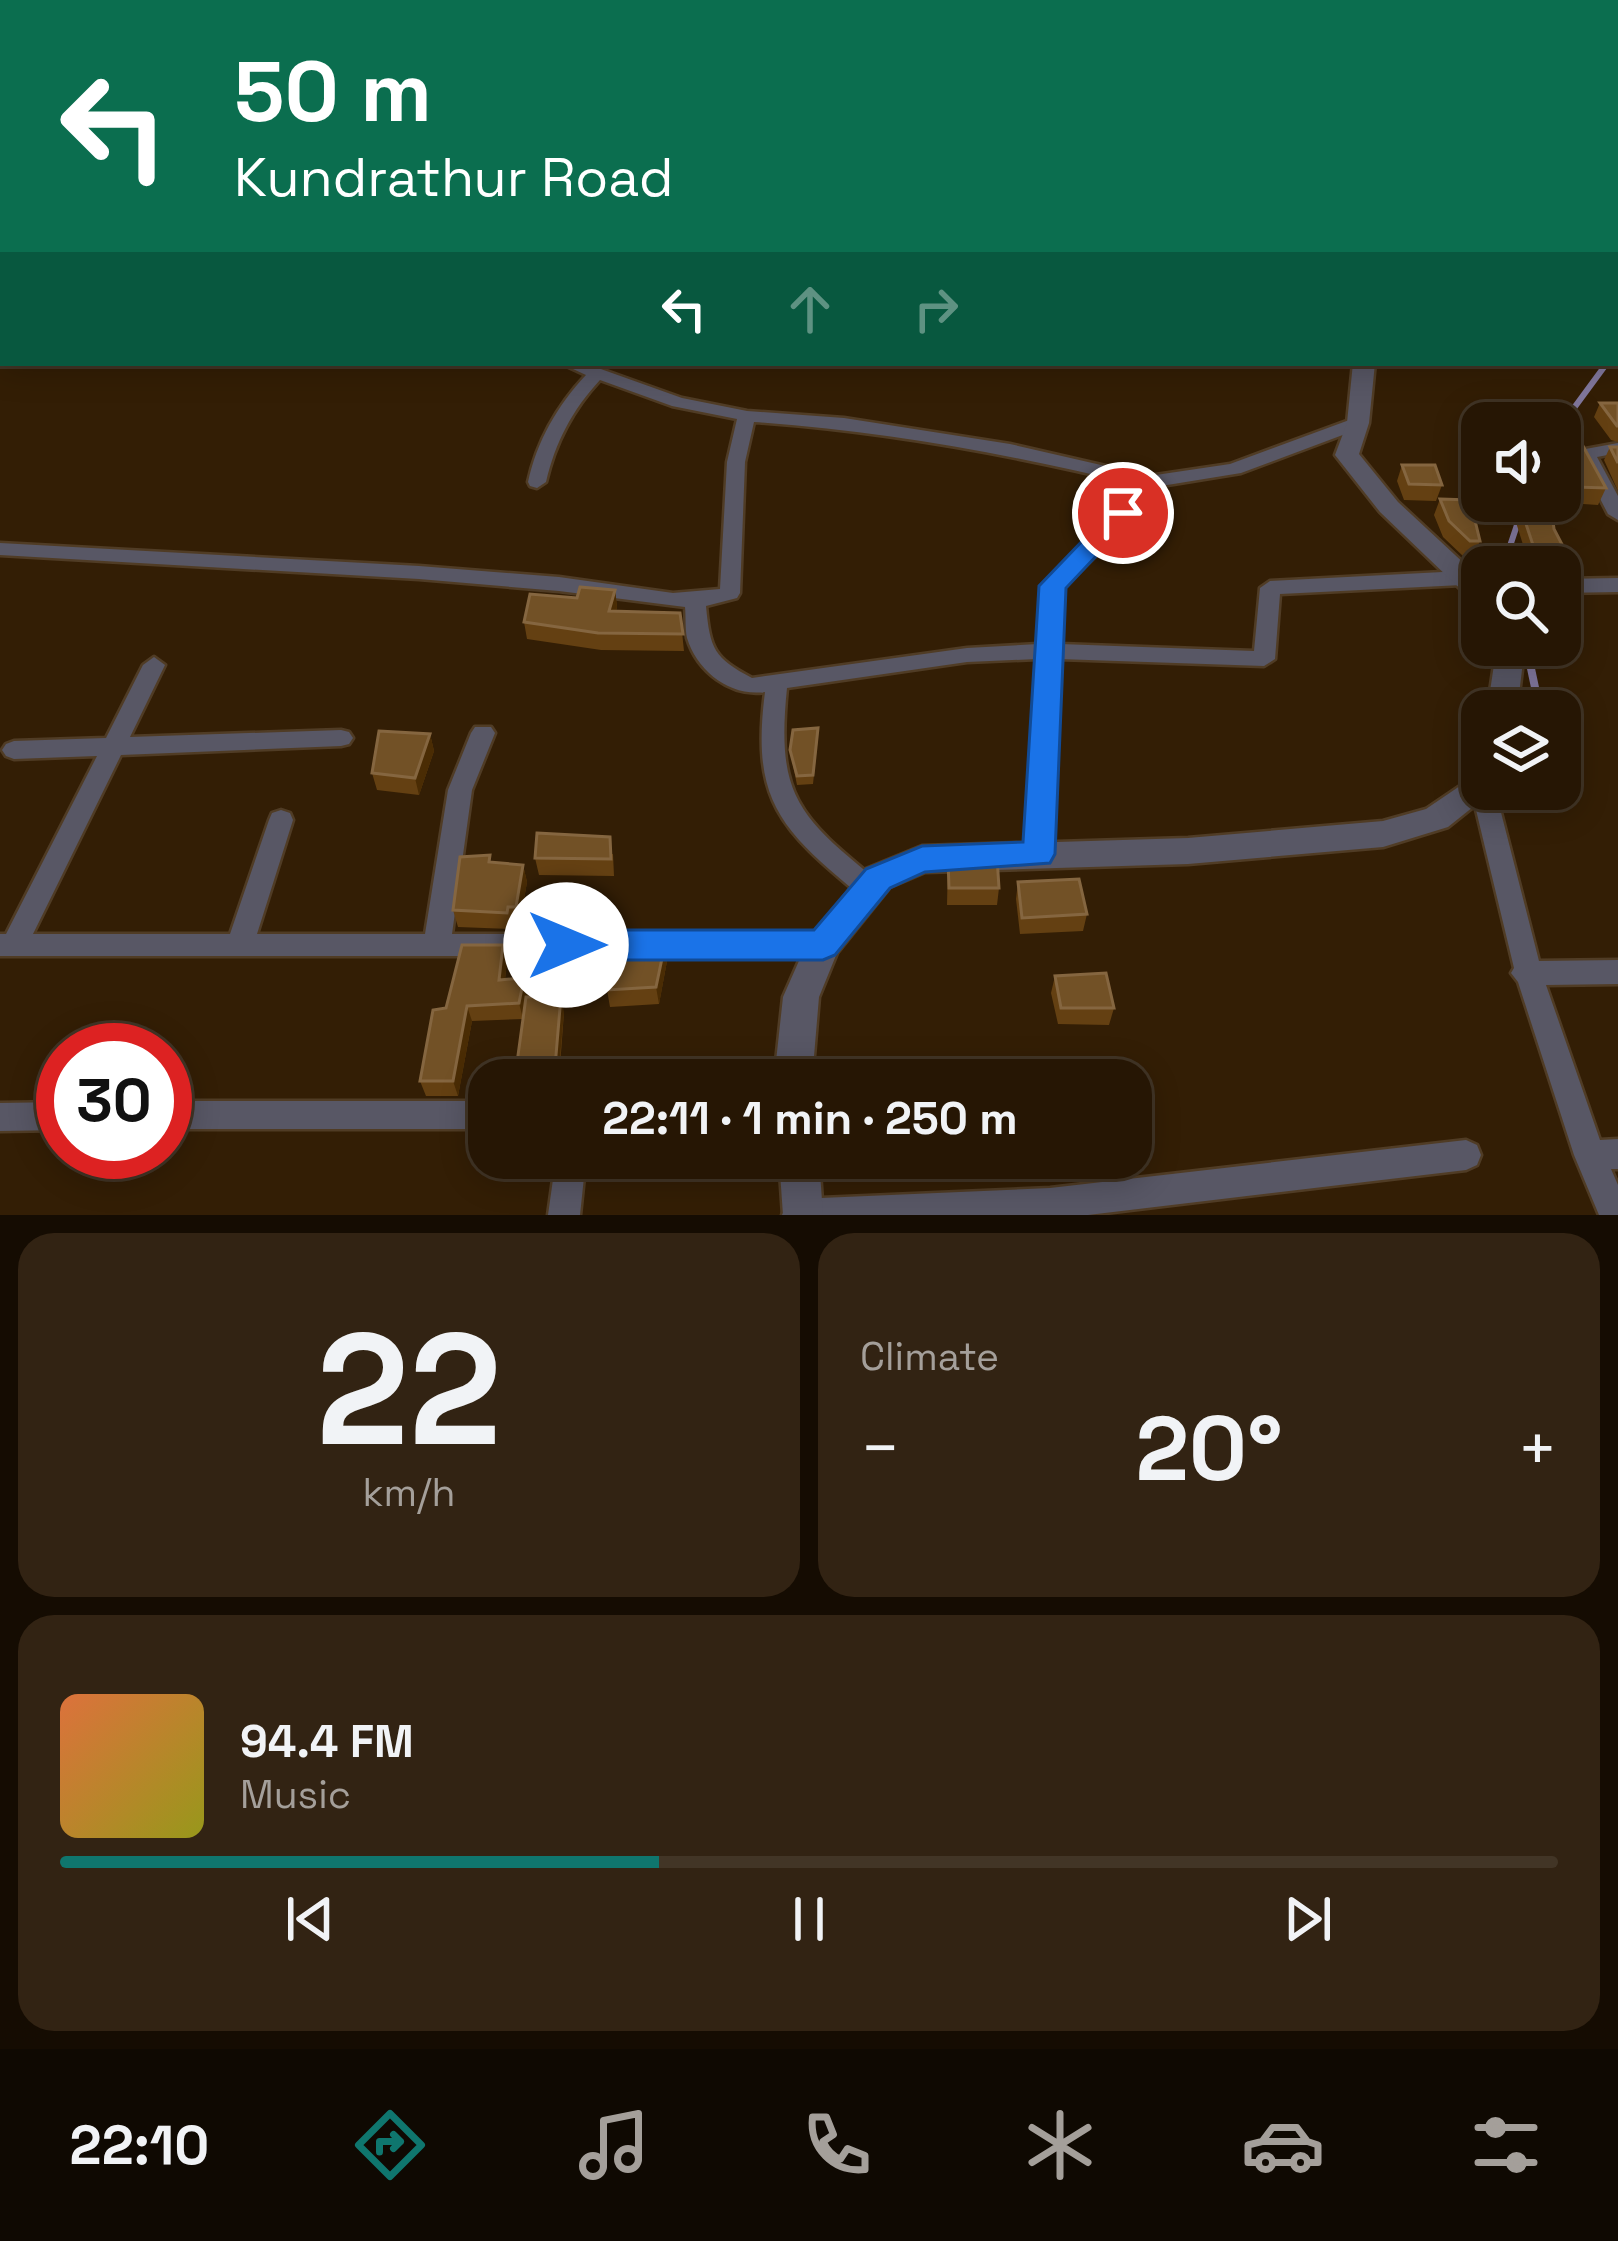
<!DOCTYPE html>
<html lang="en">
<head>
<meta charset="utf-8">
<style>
  :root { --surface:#261604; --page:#322313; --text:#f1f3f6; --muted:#a49f9a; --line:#423526; --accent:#0f766e }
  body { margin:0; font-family:"Space Grotesk",sans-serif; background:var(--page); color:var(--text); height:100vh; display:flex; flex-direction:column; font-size:45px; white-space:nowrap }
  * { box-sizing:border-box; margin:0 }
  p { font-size:39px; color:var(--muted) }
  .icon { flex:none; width:66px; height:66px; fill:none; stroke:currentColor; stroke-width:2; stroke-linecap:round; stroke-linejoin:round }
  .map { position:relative; height:1215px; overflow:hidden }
  .details { display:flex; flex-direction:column; gap:18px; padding:18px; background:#150c02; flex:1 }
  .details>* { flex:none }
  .guide { position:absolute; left:0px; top:0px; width:1620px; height:366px; box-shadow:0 6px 30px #0003,0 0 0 3px var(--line); background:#0b6e4f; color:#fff; overflow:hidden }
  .buttons { position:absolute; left:1461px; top:402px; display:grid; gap:24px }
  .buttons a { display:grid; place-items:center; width:120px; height:120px; border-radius:24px; background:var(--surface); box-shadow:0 6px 30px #0003,0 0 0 3px var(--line); font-size:60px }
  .speed { position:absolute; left:36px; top:1023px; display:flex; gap:24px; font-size:60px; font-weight:700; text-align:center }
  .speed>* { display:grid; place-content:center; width:156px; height:156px; border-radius:50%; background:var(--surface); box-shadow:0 6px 30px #0003,0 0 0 3px var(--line); line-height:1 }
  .speed .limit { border:18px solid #d22; background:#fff; color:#111 }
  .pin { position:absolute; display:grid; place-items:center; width:102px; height:102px; color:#fff; margin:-51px; border:6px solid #fff; border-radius:50%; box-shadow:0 3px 12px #0007 }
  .me { position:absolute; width:132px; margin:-66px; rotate:90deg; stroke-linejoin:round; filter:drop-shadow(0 0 9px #0008) }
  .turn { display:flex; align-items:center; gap:42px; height:252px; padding:0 36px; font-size:54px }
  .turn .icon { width:156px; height:156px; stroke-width:2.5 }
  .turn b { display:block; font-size:84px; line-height:102px }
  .lanes { display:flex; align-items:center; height:114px; padding:0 36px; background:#0003; justify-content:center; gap:60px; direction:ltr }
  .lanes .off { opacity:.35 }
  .big { font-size:90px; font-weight:700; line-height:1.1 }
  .details .card { flex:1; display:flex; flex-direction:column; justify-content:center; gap:18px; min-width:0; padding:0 42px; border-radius:36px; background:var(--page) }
  .details .dial { align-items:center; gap:0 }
  .dial b { font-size:156px; line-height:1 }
  .song { display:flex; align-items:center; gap:36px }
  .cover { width:144px; height:144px; border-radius:18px; background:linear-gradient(135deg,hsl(20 70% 55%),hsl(60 70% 35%)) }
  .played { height:12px; border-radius:6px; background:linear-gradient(90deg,var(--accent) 40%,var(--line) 40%) }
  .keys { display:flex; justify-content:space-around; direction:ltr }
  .heat { display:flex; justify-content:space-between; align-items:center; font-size:66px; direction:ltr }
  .details .tiles { flex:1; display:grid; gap:18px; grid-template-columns:1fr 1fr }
  .card:last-child { grid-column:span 2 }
  .trip { position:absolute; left:468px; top:1059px; width:684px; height:120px; border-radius:36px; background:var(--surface); box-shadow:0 6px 30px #0003,0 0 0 3px var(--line); font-weight:700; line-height:120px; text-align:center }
  .tab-bar { display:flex; height:192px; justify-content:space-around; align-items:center; background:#0f0902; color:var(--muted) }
  .tab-bar .icon { width:84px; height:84px }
  .tab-bar .active { color:var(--accent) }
  .tab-bar b { font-size:54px; color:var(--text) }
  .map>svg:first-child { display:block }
</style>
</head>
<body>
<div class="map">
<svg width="1618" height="1215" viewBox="0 0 1618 1215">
  <rect width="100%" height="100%" fill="#331e05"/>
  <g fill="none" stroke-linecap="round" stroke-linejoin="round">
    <path stroke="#82789e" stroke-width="6" d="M1560,427l47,-64
      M1510,564l-2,-12 17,-51"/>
    <path stroke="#82789e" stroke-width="8" d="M1509,561l1,6
      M1526,645l14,66"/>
    <defs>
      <path id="service" d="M1041,3l30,-3"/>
      <path id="minor" d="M1586,0h12l2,3h-12z
        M0,11h3v6h-3z
        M1617,18h1v7h-1z
        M1617,92l1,1v8l-1,-1z
        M1617,185h1v8h-1z
        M0,229h3v8h-3z
        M560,363h24l98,35 65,13 97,7 166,26 139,32 81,-12 122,-45h12v8l-123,46 -86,14 -51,61 -42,40 -2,56 194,7 6,-63 10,-7 192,-10 20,4v14l-20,-4 -182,9 -5,65 -11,7 -205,-7 -8,195 -4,7 -9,3 -9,-3 -4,-7 12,-195 -70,3 -180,26c-11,108 11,128 92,194l4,7 -4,7 -9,4 -9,-4c-81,-67 -110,-95 -96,-204 -35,5 -68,-21 -78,-54 -2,-9 -1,-22 -2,-31l-126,-16 -140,-12 -419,-24v-12l419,23 140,11 114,16 47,-4 7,-127 10,-43 -65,-13 -72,-26c-28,30 -45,63 -54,102l-9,6 -7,-2 -2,-4c9,-41 29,-76 58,-107zM754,422c130,9 256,32 383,63l-47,55 -48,46 -4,58 -71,4 -215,30c-38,-20 -42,-29 -46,-72l31,-8 3,-5 5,-131z
        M1618,443v10l-21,4 21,39v24l-10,-6 -31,-60 3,-4z
        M1618,578v14l-58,1v-14z
        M154,657l11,8 -35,72 211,-7 8,2 4,6 -4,6 -8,2 -220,9 -88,179h197l39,-114 3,-7 9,-3 9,3 3,7 -36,114h168l23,-144 23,-57 4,-6h16l4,6 -23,57 -20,144h371l10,3 3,8 -3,8 -10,3h-823v-22h6l91,-178 -83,3 -8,-3 -4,-6 4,-6 8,-3 92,-3 37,-73z
        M1482,780v9h13l44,172 79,-1v24l-72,1 54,155 18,-1v30h-7l7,16v30h-19l-25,-60 -56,-173 -7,-9 3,-5 -43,-179 3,-6z
        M165,1101h324v28h-324z
        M63,1102v28l-63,1v-28z
        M1466,1140l11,5 4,10 -4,10 -11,5 -378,45h-306l5,-11 11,-5 252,-11z
        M556,1158h30l-6,57h-32z"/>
      <path id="tertiary" d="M1617,102h1v10h-1z
        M1353,363h22l-6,60 -10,31 39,48 84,78v24l-9,-3 -93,-89 -45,-57 12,-32z
        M1497,645h28l-8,66h-30z
        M1482,771v18l11,2 -45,36 -65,20 -195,17 -263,8 -35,15 -53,66 -18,44 -7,83h-38l9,-83 23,-52 60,-76 56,-23 266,-8 195,-17 43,-12z
        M779,1158h40l4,57h-40z"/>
    </defs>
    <use href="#service" stroke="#503c25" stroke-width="9"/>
    <use href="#minor" stroke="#503c25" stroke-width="5"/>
    <use href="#tertiary" stroke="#503c25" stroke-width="5"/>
    <use href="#service" stroke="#585765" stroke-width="6"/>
    <use href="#minor" fill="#585765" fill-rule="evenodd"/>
    <use href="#tertiary" fill="#585765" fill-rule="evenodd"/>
  </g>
  <path fill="#644012" d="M1600,403h18v39l-7,-2 -17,-23z
    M1560,444l46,44 -8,17 -30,-2 -8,-15z
    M1610,447h8v44l-14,-31z
    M1402,465l40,20 -6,16 -32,-1 -7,-19z
    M1440,499l40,42 -7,17 -9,-1 -21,-20 -9,-22z
    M1519,503l35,26 13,25 -6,13h-31l-16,-51z
    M615,590l2,17 -1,4 64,2 4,38 -83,-1 -74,-11 -3,-17 53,-24z
    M430,734l4,17 -15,44 -42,-5 -5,-17z
    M818,737l-5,47 -16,1 -7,-35z
    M613,854l1,22 -75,-1 -4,-17z
    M948,859l51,29 -2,17h-50z
    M492,862l31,3 4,17 -7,41 -8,1 -1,5 -53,-2 -5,-17z
    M1018,882l69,32 -4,17 -63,3 -4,-35z
    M665,944l2,17 -8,43 -49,3 -3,-17z
    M507,961l-2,19 19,-2 3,19 37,15 -5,68h-41l-2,-10 7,-51 -51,2 -14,75h-32l-6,-15 26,-73z
    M1055,976l59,32 -5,17 -51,-1 -7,-31z
    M605,1158h52v4l-50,4z
    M823,1158h31v9l-30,-4z"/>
  <path fill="#4a2c04" d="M615,590l2,17 -6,21 -2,-17z
    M430,734l4,17 -15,44 -4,-17z
    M523,865l4,17 -7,41 -4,-16z
    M665,944l2,17 -8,43 -3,-17z
    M503,945l4,16 -4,35 -4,-16z
    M524,978l4,16 -5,25 -4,-16z
    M561,996l3,16 -6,68 -3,-13z
    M467,1006l5,15 -14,75 -5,-15z"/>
  <path fill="#725126" stroke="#856640" stroke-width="3" d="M957,0h73l2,3h-74z
    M1600,403h18v23h-1z
    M1560,444l23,2 23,42 -31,-1 -15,-28z
    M1610,447h8v16z
    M1402,465h33l7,20 -33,-1z
    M1440,499l30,1 10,41h-10l-21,-20z
    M1519,503l32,3 3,23 13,25h-31z
    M580,587l35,3 -6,21 71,2 3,21 -85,-1 -74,-11 6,-28 47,4z
    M818,728l-5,47 -16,1 -7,-26 3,-20z
    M379,731l51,3 -15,44 -43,-5z
    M537,833l73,4 1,22 -76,-1z
    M490,855l-1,7 34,3 -7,42h-8l-1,6 -54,-3 7,-53z
    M997,857l2,31h-50l-1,-29z
    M1079,879l8,35 -65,4 -4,-36z
    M665,944l-9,43 -49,3 6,-45z
    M462,945h41l-4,35 25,-2 -5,25 -52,3 -14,75h-33l13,-71 13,-2z
    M1106,973l8,35h-53l-6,-32z
    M561,996l-6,71 -39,3 10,-73z"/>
  <path fill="#1a73e8" stroke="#114b97" stroke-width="3" d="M1123,505l9,3 3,5 -3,5 -66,70 -11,266 -5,9 -125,9 -35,16 -55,67 -12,5h-257l-13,-5 -5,-10 5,-10 13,-5h248l52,-61 56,-23 101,-4 16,-256 75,-78z"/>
</svg>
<div class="buttons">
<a><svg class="icon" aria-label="sound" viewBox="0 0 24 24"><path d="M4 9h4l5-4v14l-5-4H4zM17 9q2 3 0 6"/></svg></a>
<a><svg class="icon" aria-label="search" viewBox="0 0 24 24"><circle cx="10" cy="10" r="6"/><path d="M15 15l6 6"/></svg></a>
<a><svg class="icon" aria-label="layers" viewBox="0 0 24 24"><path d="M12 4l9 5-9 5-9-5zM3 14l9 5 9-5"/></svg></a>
</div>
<div class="speed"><div class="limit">30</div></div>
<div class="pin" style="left:1123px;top:513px;background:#d93025"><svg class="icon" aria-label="arrive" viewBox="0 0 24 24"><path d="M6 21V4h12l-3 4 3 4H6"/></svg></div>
<svg class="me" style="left:566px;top:945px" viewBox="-20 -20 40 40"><circle r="19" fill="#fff"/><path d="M0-13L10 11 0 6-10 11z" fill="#1a73e8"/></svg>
<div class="trip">22:11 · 1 min · 250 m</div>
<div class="guide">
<div class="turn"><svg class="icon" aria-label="left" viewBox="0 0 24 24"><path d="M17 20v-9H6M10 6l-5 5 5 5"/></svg><div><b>50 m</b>Kundrathur Road</div></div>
<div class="lanes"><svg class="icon" aria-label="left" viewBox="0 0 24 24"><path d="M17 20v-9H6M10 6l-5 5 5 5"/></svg><svg class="icon off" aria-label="ahead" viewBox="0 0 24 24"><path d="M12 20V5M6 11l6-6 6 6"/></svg><svg class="icon off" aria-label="right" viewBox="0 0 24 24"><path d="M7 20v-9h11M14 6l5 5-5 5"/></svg></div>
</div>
</div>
<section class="details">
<div class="tiles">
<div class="card dial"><b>22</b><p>km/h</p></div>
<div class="card"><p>Climate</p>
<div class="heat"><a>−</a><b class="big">20°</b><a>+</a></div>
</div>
<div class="card">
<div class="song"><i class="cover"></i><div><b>94.4 FM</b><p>Music</p></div></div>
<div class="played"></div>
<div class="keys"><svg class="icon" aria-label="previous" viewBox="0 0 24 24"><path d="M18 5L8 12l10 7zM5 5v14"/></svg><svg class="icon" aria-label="pause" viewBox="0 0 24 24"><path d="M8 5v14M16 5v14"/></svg><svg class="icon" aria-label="next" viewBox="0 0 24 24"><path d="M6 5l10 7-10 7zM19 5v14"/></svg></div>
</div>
</div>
</section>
<nav class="tab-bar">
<b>22:10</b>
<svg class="icon active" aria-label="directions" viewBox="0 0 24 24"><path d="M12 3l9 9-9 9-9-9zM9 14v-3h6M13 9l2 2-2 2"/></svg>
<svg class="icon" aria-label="music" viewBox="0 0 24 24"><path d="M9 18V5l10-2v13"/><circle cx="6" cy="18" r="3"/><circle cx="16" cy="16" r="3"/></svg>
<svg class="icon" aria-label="phone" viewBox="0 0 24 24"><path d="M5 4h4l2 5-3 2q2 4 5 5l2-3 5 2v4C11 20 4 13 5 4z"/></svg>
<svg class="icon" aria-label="climate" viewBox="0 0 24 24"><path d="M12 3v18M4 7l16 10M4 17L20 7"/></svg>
<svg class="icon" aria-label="car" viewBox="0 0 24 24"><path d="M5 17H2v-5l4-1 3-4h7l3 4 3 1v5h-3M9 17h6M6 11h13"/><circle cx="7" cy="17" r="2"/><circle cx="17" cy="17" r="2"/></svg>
<svg class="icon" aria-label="filters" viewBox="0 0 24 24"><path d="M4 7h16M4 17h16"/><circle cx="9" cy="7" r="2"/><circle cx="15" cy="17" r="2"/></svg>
</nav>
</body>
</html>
